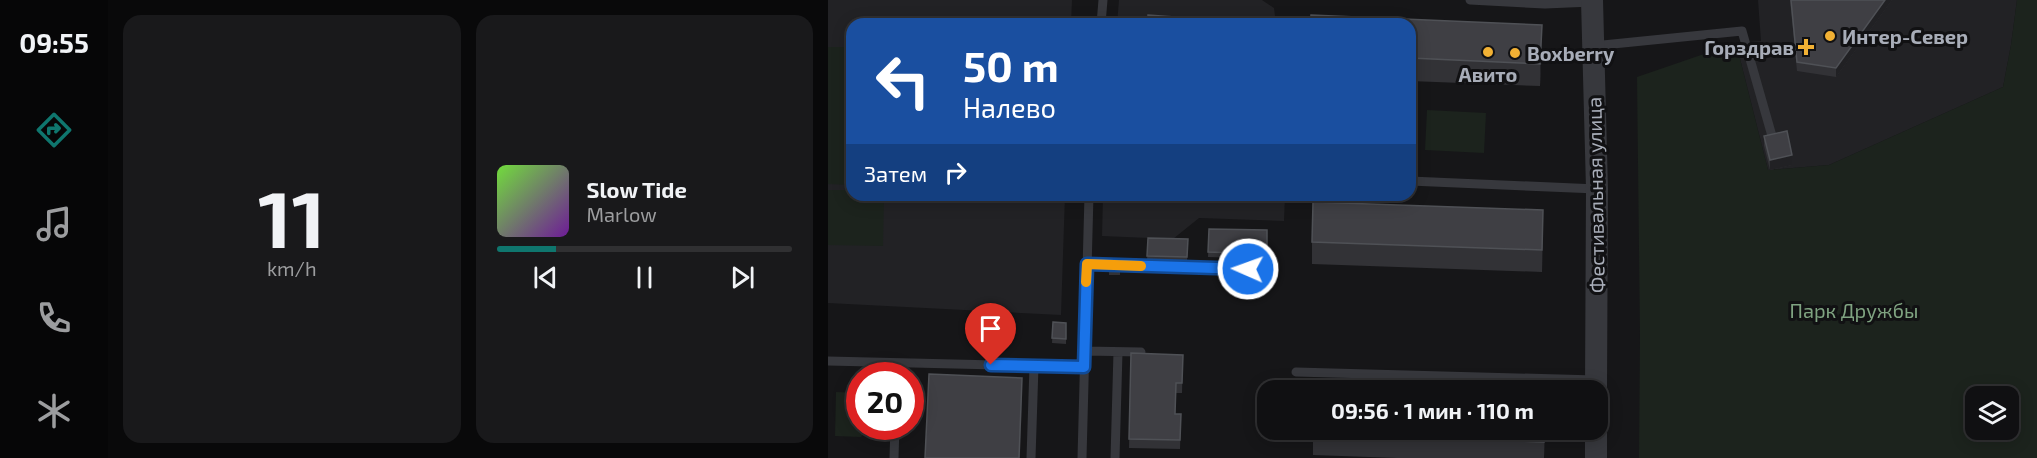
<!DOCTYPE html>
<html lang="ru">
<head>
<meta charset="utf-8">
<style>
  :root { --surface:#101012; --page:#19191b; --text:#f1f3f6; --muted:#9c9d9f; --line:#303032; --accent:#0f766e }
  body { margin:0; font-family:"Exo 2",sans-serif; background:var(--page); color:var(--text); height:100vh; display:flex; flex-direction:column; font-size:22px; white-space:nowrap }
  * { box-sizing:border-box; margin:0 }
  p { font-size:20px; color:var(--muted) }
  .icon { flex:none; width:33px; height:33px; fill:none; stroke:currentColor; stroke-width:2; stroke-linecap:round; stroke-linejoin:round }
  .map { position:relative; flex:1; overflow:hidden }
  .side { display:flex; flex-direction:column; gap:15px; padding:15px; background:#09090a; width:720px }
  .side>* { flex:none }
  .hud { position:absolute; left:18px; top:18px; width:570px; height:183px; border-radius:18px; box-shadow:0 3px 15px #0003,0 0 0 2px var(--line); background:#1a4fa0; color:#fff; overflow:hidden }
  .fabs { position:absolute; left:1137px; top:386px; display:grid; gap:12px }
  .fabs a { display:grid; place-items:center; width:54px; height:54px; border-radius:12px; background:var(--surface); box-shadow:0 3px 15px #0003,0 0 0 2px var(--line); font-size:30px }
  .speed { position:absolute; left:18px; top:362px; display:flex; gap:12px; font-size:30px; font-weight:700; text-align:center }
  .speed>* { display:grid; place-content:center; width:78px; height:78px; border-radius:50%; background:var(--surface); box-shadow:0 3px 15px #0003,0 0 0 2px var(--line); line-height:1 }
  .speed .limit { border:9px solid #d22; background:#fff; color:#111 }
  .pin { position:absolute; display:grid; place-items:center; width:51px; height:51px; color:#fff; margin:-62px -26px; border-radius:50% 50% 50% 0; rotate:-45deg; box-shadow:0 0 6px #0007 }
  .pin .icon { rotate:45deg }
  .me { position:absolute; width:66px; margin:-33px; rotate:272deg; stroke-linejoin:round; filter:drop-shadow(0 0 4px #0008) }
  .turn { display:flex; align-items:center; gap:21px; height:126px; padding:0 18px; font-size:27px }
  .turn .icon { width:78px; height:78px; stroke-width:2.5 }
  .turn b { display:block; font-size:42px; line-height:51px }
  .then { display:flex; align-items:center; height:57px; padding:0 18px; background:#0003; gap:12px; font-size:22px }
  .side .card { flex:1; display:flex; flex-direction:column; justify-content:center; gap:9px; min-width:0; padding:0 21px; border-radius:18px; background:var(--page) }
  .side .dial { align-items:center; gap:0 }
  .dial b { font-size:78px; line-height:1 }
  .song { display:flex; align-items:center; gap:18px }
  .cover { width:72px; height:72px; border-radius:9px; background:linear-gradient(135deg,hsl(100 70% 55%),hsl(280 70% 35%)) }
  .played { height:6px; border-radius:3px; background:linear-gradient(90deg,var(--accent) 20%,var(--line) 20%) }
  .keys { display:flex; justify-content:space-around; direction:ltr }
  .side .tiles { flex:1; display:grid; gap:15px; grid-template-columns:repeat(2,1fr) }
  .trip { position:absolute; left:429px; top:380px; width:351px; height:60px; border-radius:18px; background:var(--surface); box-shadow:0 3px 15px #0003,0 0 0 2px var(--line); font-weight:700; line-height:60px; text-align:center }
  main { display:flex; flex:1; min-height:0 }
  .tab-bar { display:flex; flex-direction:column; width:108px; justify-content:space-around; align-items:center; background:#060607; color:var(--muted) }
  .tab-bar .icon { width:42px; height:42px }
  .tab-bar .current { color:var(--accent) }
  .tab-bar b { font-size:27px; color:var(--text) }
  .map>svg:first-child { display:block }
</style>
</head>
<body>
<main>
<nav class="tab-bar">
<b>09:55</b>
<svg class="icon current" aria-label="directions" viewBox="0 0 24 24"><path d="M12 3l9 9-9 9-9-9zM9 14v-3h6M13 9l2 2-2 2"/></svg>
<svg class="icon" aria-label="music" viewBox="0 0 24 24"><path d="M9 18V5l10-2v13"/><circle cx="6" cy="18" r="3"/><circle cx="16" cy="16" r="3"/></svg>
<svg class="icon" aria-label="phone" viewBox="0 0 24 24"><path d="M5 4h4l2 5-3 2q2 4 5 5l2-3 5 2v4C11 20 4 13 5 4z"/></svg>
<svg class="icon" aria-label="climate" viewBox="0 0 24 24"><path d="M12 3v18M4 7l16 10M4 17L20 7"/></svg>
</nav>
<section class="side">
<div class="tiles">
<div class="card dial"><b>11</b><p>km/h</p></div>
<div class="card">
<div class="song"><i class="cover"></i><div><b>Slow Tide</b><p>Marlow</p></div></div>
<div class="played"></div>
<div class="keys"><svg class="icon" aria-label="previous" viewBox="0 0 24 24"><path d="M18 5L8 12l10 7zM5 5v14"/></svg><svg class="icon" aria-label="pause" viewBox="0 0 24 24"><path d="M8 5v14M16 5v14"/></svg><svg class="icon" aria-label="next" viewBox="0 0 24 24"><path d="M6 5l10 7-10 7zM19 5v14"/></svg></div>
</div>
</div>
</section>
<div class="map">
<svg width="1209" height="458" viewBox="0 0 1209 458">
  <rect width="100%" height="100%" fill="#161618"/>
  <path fill="#222225" d="M0,0h244l-1,24h-219v171h213l-4,120 -233,-12z
    M291,0h143l12,8 2,16h-159z
    M930,0h259l-6,45 -8,42 -174,78 -61,5 -32,-127 25,-2z
    M275,195h182l-1,26 -85,-3 -26,21 -71,-3z"/>
  <path fill="#1c231d" fill-rule="evenodd" d="M1189,0h20v458h-398l1,-122 -3,-259 99,-34 32,127 61,-5 174,-78 8,-42zM1148,396h32v33h-32z
    M0,47h24v138l-24,-1z
    M599,110l59,3 -2,40 -59,-3z
    M0,190h24v5h32l-1,51 -55,-1z
    M8,392l23,1 1,33h8l-7,11 -26,-1z"/>
  <g fill="none" stroke-linecap="round" stroke-linejoin="round">
    <path stroke="#37383d" stroke-width="9" d="M642,0l75,4 47,-2
      M273,24l2,-24
      M765,46l149,-15 30,105
      M582,181l187,8
      M259,264l161,5
      M257,351l56,1
      M0,361l256,6
      M468,372l300,8
      M66,458l1,-32
      M203,458l3,-92
      M254,458l7,-263
      M287,458l3,-106"/>
    <path stroke="#37383d" stroke-width="22" d="M764,0l5,189 -1,201
      M768,458v-29"/>
  </g>
  <path fill="#323236" d="M962,0h102l-56,77 -39,-6z
    M582,24l132,23 -2,39 -130,-5z
    M936,136l28,29 -22,5 -6,-24z
    M381,229l58,1v29l-59,-2z
    M715,232l-1,40 -230,-8v-22z
    M320,238l40,1 -1,23 -40,-1z
    M281,263l11,1v11h-11z
    M225,322l13,1v21l-14,-1z
    M303,353l52,2 -1,38h-6l-1,21h6l-1,35 -51,-1z
    M485,429h232l-1,29h-147l-84,-3z"/>
  <path fill="#212124" d="M1057,0h7l-56,77v-9z
    M714,25v22l-2,39v-22z
    M964,155v10l-22,5v-10z
    M715,210v22l-1,40v-22z
    M194,378v23l-2,57h-1z
    M716,429h1l-1,29z"/>
  <path fill="#3f3f44" stroke="#4f5156" stroke-width="1.5" d="M963,0h94l-49,68 -39,-6z
    M320,15l40,3v6h-40z
    M483,15l231,10 -2,39 -130,-6v-34h-100z
    M959,131l5,24 -22,5 -6,-24z
    M485,202l230,8 -1,40 -230,-8z
    M381,229l58,1v24l-59,-2z
    M320,238l40,1 -1,18 -40,-1z
    M281,263l11,1v7l-11,-1z
    M225,322l13,1v16l-14,-1z
    M303,353l52,2 -1,28h-6l-1,31h6l-1,26 -51,-1z
    M101,374l93,4 -3,80h-94z
    M485,429h231v13l-231,-10z"/>
  <g fill="none" stroke-linecap="round" stroke-linejoin="round">
    <defs>
      <path id="route" d="M163,365l93,2 3,-103 161,5"/>
    </defs>
    <use href="#route" stroke="#114b97" stroke-width="15"/>
    <use href="#route" stroke="#1a73e8" stroke-width="10"/>
    <path stroke="#f59e0b" stroke-width="10" d="M258,282l1,-18 54,2"/>
  </g>
  <g fill="#f2b134" stroke="#111113" stroke-width="2">
    <circle cx="1002" cy="36" r="6"/>
    <path d="M975 38h6v6h6v6h-6v6h-6v-6h-6v-6h6z"/>
    <circle cx="660" cy="52" r="6"/>
    <circle cx="687" cy="53" r="6"/>
  </g>
  <g text-anchor="middle" dominant-baseline="central" stroke-width="6" stroke-linejoin="round" paint-order="stroke">
    <g font-size="20" font-weight="bold" fill="#a8adb8" stroke="#111113" text-anchor="start">
      <text x="1014" y="36">Интер-Север</text>
      <text x="966" y="47" text-anchor="end">Горздрав</text>
      <text x="699" y="53">Boxberry</text>
      <text x="660" y="74" text-anchor="middle">Авито</text>
    </g>
    <g font-size="20" fill="#a8adb8" stroke="#111113">
      <text transform="translate(767 195) rotate(-91)">Фестивальная улица</text>
    </g>
    <g font-size="20" fill="#7fa381" stroke="#111113">
      <text x="1026" y="310">Парк Дружбы</text>
    </g>
  </g>
</svg>
<div class="fabs">
<a><svg class="icon" aria-label="layers" viewBox="0 0 24 24"><path d="M12 4l9 5-9 5-9-5zM3 14l9 5 9-5"/></svg></a>
</div>
<div class="speed"><div class="limit">20</div></div>
<div class="pin" style="left:163px;top:365px;background:#d93025"><svg class="icon" aria-label="arrive" viewBox="0 0 24 24"><path d="M6 21V4h12l-3 4 3 4H6"/></svg></div>
<svg class="me" style="left:420px;top:269px" viewBox="-20 -20 40 40"><circle r="17" fill="#1a73e8" stroke="#fff" stroke-width="3"/><path d="M0-11L8 9 0 5-8 9z" fill="#fff"/></svg>
<div class="trip">09:56 · 1 мин · 110 m</div>
<div class="hud">
<div class="turn"><svg class="icon" aria-label="left" viewBox="0 0 24 24"><path d="M17 20v-9H6M10 6l-5 5 5 5"/></svg><div><b>50 m</b>Налево</div></div>
<div class="then">Затем<svg class="icon" aria-label="right" viewBox="0 0 24 24"><path d="M7 20v-9h11M14 6l5 5-5 5"/></svg></div>
</div>
</div>
</main>
</body>
</html>
